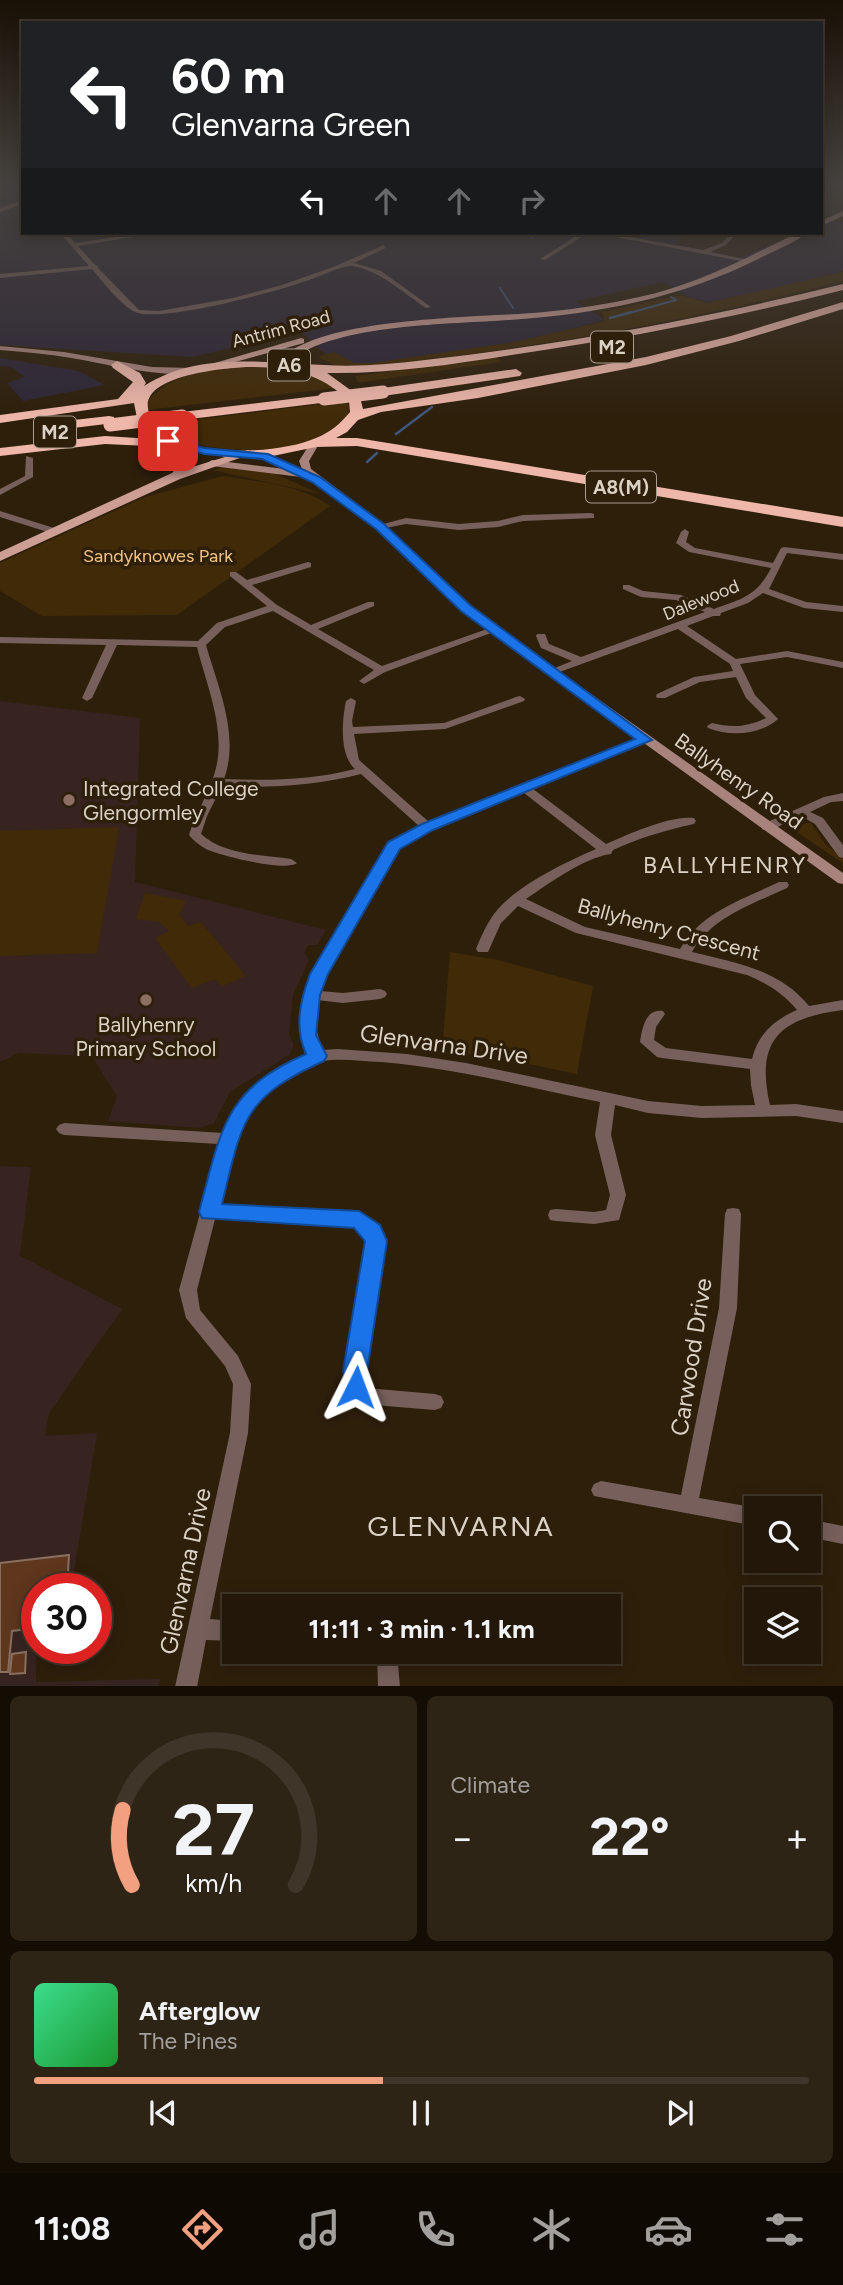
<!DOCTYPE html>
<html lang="en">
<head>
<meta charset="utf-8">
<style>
  :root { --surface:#221708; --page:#2e2416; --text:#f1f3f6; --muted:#a29f9c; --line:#3f3629; --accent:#f2a07f }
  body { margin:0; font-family:Figtree,sans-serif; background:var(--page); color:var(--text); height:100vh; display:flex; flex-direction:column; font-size:26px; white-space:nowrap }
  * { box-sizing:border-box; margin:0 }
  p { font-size:23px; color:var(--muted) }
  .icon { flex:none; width:38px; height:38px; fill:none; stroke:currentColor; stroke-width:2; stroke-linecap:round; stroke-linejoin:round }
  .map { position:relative; height:1686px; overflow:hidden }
  .details { display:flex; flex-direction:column; gap:10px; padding:10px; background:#130d04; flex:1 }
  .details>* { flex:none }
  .guide { position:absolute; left:21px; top:21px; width:802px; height:214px; border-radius:0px; box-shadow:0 4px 18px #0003,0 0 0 2px var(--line); background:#202124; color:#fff; overflow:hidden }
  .tools { position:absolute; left:744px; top:1496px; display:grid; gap:14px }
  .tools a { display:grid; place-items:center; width:77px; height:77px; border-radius:0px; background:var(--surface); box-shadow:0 4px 18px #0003,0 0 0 2px var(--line); font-size:35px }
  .speed { position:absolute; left:21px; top:1573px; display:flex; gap:14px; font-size:35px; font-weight:700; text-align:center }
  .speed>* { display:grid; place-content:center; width:91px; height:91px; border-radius:50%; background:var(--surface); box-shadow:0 4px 18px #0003,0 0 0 2px var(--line); line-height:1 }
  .speed .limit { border:10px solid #d22; background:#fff; color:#111 }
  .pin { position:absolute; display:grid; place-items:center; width:60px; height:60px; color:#fff; margin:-30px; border-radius:14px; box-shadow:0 4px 10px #0006 }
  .me { position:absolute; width:77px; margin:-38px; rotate:3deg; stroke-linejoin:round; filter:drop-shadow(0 0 5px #0008) }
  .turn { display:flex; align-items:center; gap:24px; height:147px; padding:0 35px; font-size:32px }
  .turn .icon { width:91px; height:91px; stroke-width:2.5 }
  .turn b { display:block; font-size:49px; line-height:60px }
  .lanes { display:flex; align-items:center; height:66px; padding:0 35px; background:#0003; justify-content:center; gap:35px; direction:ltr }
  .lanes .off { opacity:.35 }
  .big { font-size:52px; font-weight:700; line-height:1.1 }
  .details .widget { flex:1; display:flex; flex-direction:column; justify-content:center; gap:10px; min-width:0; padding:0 24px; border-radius:10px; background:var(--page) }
  .details .dial { align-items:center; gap:0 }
  .dial svg { height:182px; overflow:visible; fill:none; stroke:var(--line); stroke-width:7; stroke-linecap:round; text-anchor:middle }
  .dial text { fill:var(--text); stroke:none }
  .song { display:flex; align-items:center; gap:21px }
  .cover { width:84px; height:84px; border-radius:10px; background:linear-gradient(135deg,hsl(150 70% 55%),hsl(130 70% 35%)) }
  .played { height:7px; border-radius:4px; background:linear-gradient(90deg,var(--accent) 45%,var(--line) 45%) }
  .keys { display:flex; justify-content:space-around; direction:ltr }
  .heat { display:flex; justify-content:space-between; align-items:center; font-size:38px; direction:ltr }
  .details .tiles { flex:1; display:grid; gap:10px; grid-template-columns:1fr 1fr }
  .widget:last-child { grid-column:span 2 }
  .trip { position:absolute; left:222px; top:1594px; width:399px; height:70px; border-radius:0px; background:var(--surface); box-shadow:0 4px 18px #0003,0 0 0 2px var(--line); font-weight:700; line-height:70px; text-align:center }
  .tab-bar { display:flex; height:112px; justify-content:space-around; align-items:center; background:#0e0903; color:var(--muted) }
  .tab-bar .icon { width:49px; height:49px }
  .tab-bar .current { color:var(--accent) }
  .tab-bar b { font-size:32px; color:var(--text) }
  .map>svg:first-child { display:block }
</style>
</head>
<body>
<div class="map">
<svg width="843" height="1687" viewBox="0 0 843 1687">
  <rect width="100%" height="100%" fill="#2e1f0b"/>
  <path fill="#2e2636" d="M0,184h23v49h663l-11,11 64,14 61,-25h21v-8l9,-4 13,1v49l-65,17 -70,14 -19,-5 -26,-15 -87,19 29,19 -78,20 -171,26 -25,-7 -30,-27 -109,25 -192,-12z
    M0,358l79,13 26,14 -82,16 -16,-18 18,-6 -14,-10 -11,-1z"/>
  <path fill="#372420" d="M0,701l140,17 -5,164 191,48 -9,15h-9l-4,8 5,7 -16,35 -4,39 5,11 -5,10 -59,37 -16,31 -14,5 -92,-7 9,-25 -25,-40 -73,-3 -19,9z
    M0,1166l31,1 -11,89 102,53 -73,104 -4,23 52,-3 -26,156h-34l-1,93 124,-3 -2,7 -158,1z"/>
  <path fill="#412a07" d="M843,272v9c-159,41 -324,71 -488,86l-18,-1 -19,-9 16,-5 20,11h18l143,-21 90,-21 -3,-9 79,-17 26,8z
    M498,357l3,5 -137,20h-6l-3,-6z
    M245,366l55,5 36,17 -189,22 2,-10c23,-27 63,-31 96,-34z
    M346,401l4,7c-13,56 -163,50 -196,17z
    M222,467l52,6 46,21 -107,-24z
    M223,476c35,6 77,8 107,30l-153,109 -135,1 -42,-25v-28l145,-66z
    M810,822l16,23 17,13v5l-48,-32v-4z
    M119,827l-22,126 -97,3v-125z
    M145,893l41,8 -7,14 9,11 13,-4 45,54 -24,10 -7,-7 -23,9 -37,-50 14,-7 -10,-9 -23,-3z
    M450,952l48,8 95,26 -16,88 -78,-16 -57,-7z"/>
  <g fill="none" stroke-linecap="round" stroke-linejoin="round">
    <path stroke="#3e577c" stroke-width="2" d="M532,238l1,-5
      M500,288l13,20
      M626,314l50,-14 -5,-3"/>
    <path stroke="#3e577c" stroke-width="2.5" d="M610,318l22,-6
      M396,434l36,-27
      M367,462l10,-9"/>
  </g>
  <path fill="#5e371d" stroke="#886f60" stroke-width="2" d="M69,1555l-2,34h-30v10l-6,1 -2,29 -17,2 -4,41h-8v-109z
    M26,1652l-1,21 -15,1 2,-20z"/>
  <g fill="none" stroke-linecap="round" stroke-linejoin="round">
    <path fill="#77605b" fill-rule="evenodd" d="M60,233h6l9,10 69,-10h13l-79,13 17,19 3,1v2l41,42 20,1 74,-13 49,-13 51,-18 51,-22 2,3 -32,15 27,8 50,36 -5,1c-24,-16 -45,-37 -74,-42 -10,-1 -35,12 -46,15 -28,10 -150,44 -173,30 -15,-9 -29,-28 -41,-42l-92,9v-4l89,-8z
      M581,233h7l-43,27 -5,-1z
      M595,233h11l97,17 19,-7 9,-10h6l-11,12 -16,7 39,8 -3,2z
      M26,456l7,2v19l-33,18v-6l25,-13z
      M0,511l57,18 1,2 -4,3 -54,-17z
      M591,513l3,1v4l-71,3 -25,6 -39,3 -53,-6 -26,5 -4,-3 30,-8 53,6 39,-3 25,-6z
      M685,529l4,3 -3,10 9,6 78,15 8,-15 3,-1 59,7v6l-56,-7 -18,36 37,13 37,4v6l-39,-4 -41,-15 -15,10 -27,10 -1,3h-7l-26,10 49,33 51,-8 56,11v6l-56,-11 -47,7 15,31 23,24c-18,16 -48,18 -70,9l-1,-2 5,-3c20,5 35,4 54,-5l-20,-20 -10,-21 -36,5 -35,16h-8l-1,-2 1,-2 37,-17 39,-6 -3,-7 -52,-35 -124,45h-8l-1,-2 27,-11 -31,-13 -5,-12 1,-2h8l4,10 32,13 124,-45 -29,-12 -35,-3 -18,-8v-4h6l14,6 38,4 33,14c28,-10 43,-13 57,-41l-82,-16 -13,-9 5,-11z
      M308,562l3,1v4l-59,18 25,20 34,20 57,-23h6v4l-56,23 64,37 108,-38h8l1,2 -114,42 -21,12 -5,-3 15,-11 -101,-59 -48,16 -19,18c12,42 34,90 18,134 45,2 88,1 131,-10 -16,-14 -13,-49 -9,-68l5,-3 5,3 -4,20 1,6 91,-4 72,-26 4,-1 5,3 -1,2 -79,28 -91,5 5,26 70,62 212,-84h8l2,2 -2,2 -116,47 73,55c23,-10 64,-29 88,-26l2,3 -2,3c-28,6 -55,14 -81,26l-2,4c-26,3 -63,30 -85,45l59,28 95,22c21,-37 62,-49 99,-67h8l2,3 -2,3c-34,16 -76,29 -95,64 44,11 87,17 117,54l34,-6v10c-63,8 -88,30 -73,95l26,-1 47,7v12l-47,-7 -94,2 -54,-5 -33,-8 -4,30 15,60 -7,25 -25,4 -38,-3 -6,-1 -2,-5 2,-5 6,-1 38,3 12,-2 4,-15 -15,-60 5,-33c-73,-15 -145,-34 -219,-40 -20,-1 -40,-4 -59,-1 -19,3 -59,29 -70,45 -20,28 -25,67 -34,100l141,7c14,5 20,15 25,28l-20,130 2,17 69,6 6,2 3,6 -3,6 -6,2 -74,-6 -6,-2c-6,-11 -8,-19 -9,-31l22,-130 -3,-6 -10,-9 -140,-7 -18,71 3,20 38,46 13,28 -3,49 -38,186 24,2v20l-28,-1 -9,47h-22l55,-254 3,-49 -8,-18 -39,-48 -7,-28 40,-146 -155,-9 -5,-2 -3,-4 3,-4 5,-2 159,10 20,-38 35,-28 31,-13c-12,-29 -7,-53 3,-81l77,-131 30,-16 -58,-52c-46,12 -92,14 -139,12l-15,30 -6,18c23,21 61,21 90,25l6,4c-11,9 -76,-7 -91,-14 -7,-4 -12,-8 -17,-14 6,-21 19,-40 25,-60 14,-41 -7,-88 -17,-128l-80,-2 -25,53 -5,3 -5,-3 24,-53 -106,-2v-6l198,4 19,-18 50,-17 -37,-30v-4h6l11,8zM524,793l72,56c-32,14 -81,37 -102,65 -8,11 -13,23 -18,35l2,3h10l13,-29 17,-17 58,27 171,42c19,8 36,18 50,35 -23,10 -39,24 -45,49l-86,-11 -12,-8 2,-13 9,-13 -2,-3c-17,-3 -21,17 -23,31l17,15 5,1 88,11 1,16 4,20 -53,1 -54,-5 -182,-38 -59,-9 -69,-5 -16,1 -7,-26 2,-24 26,3 37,-4 5,-2 2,-3 -2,-3 -5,-2 -37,4 -23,-2 6,-18 72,-126 33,-17z
      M843,793v8l-12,1 -21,10 13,6 20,27v13l-4,-1 -24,-33 -14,-8 -30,14h-8l-2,-3 2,-3 61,-27z
      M733,1208l6,1 2,5 -4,94 -38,190 59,10h-2v18l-162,-30 -3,-6 3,-6 7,-3 80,14 38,-187 6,-94 2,-5z
      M808,1519l35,7v18l-35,-7z
      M377,1652h20l3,35h-22z"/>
    <path fill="#a7837b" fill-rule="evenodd" d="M23,200v4l-23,8v-4z
      M0,346l64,6 88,15 40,1 4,2c-21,12 -98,-8 -125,-12 -23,-4 -47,-6 -71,-8z
      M311,442l8,2 -10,17 2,8 73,55 67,65 47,39 345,245v11l-5,-1 -348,-251 -47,-39 -67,-65 -71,-55 -4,4 -89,-11 -5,-3 5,-3 73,9 -18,-9 -18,-5 -2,-2 5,-3 21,6 22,11 1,3 7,2 -4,-11z"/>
    <path fill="#cd9e94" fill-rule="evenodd" d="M843,211v5l-22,10v-5z
      M797,233h10c-13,10 -31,17 -47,25 -79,40 -162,56 -251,62 -55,4 -175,4 -217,40l7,4v4h-8l-11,-8c41,-44 203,-42 264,-48 32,-3 64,-8 95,-15 57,-12 107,-39 158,-64z
      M301,338l3,1v4l-98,27 -5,-3z
      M178,444h8l10,16 -7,8 59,-18 6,3 -74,26 -180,82v-9l172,-79 12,-13 -8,-14z"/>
    <path fill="#efb7aa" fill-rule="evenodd" d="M843,284v6c-107,27 -215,48 -325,64 -63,10 -126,20 -191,19l33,24 3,12 283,-52 85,-21 112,-34v7l-104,32 -93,24 -168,33 -97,14 -23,8 -11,12 -11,6h21l486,79v10l-486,-81 -41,1 -53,11h-31l-61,-11 -66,-3 -105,12v-8l105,-12 48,3 -16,-21 -3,-15 -134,20v-8l118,-16 15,-17 -20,-14 -2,-3 6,-4 23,12 6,10 -2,3c55,-35 119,-23 181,-21 33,2 67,-1 100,-5 141,-16 281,-42 418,-76zM248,367c40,0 71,5 101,34l1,11c-10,12 -19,20 -34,26 -36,16 -124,20 -156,-7 -7,-6 -11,-14 -12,-23 -5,-33 77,-40 100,-41z
      M516,369l6,4 -2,3 -137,20 -6,-4 6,-4z
      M324,395l5,1v6l-147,18 -7,-4 7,-4z
      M109,416l5,1v6l-49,6 -7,-4 7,-4z"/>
    <path stroke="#efb7aa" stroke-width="13" d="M324,399l59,-7
      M110,425l72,-9"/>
  </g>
  <linearGradient id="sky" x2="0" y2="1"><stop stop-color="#191106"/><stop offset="0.44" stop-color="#46423f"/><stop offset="1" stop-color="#46423f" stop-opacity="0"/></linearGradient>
  <rect width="843" height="420" fill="url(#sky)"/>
  <path fill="#1a73e8" stroke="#114b97" stroke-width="2" d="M168,438l36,10 64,6 52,23 64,47 86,81 182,135 -219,90 -33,19 -72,125 -8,21 -4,40 11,21 -3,5c-83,37 -82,62 -102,143l137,7 21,14 7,16 -20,130 1,16 -4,7 -8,3 -8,-3 -5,-23 22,-130 -11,-13 -152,-10 -3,-6c22,-81 24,-122 107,-158 -12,-27 -6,-53 4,-80l78,-132 34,-18 213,-85 -174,-128 -85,-82 -64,-47 -50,-23 -58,-5 -40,-11v-4z"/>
  <g fill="#8d6e63" stroke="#2e1f0b" stroke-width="2.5">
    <circle cx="69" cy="800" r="7"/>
    <circle cx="146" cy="1000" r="7"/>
  </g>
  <g text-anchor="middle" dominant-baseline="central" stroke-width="7" stroke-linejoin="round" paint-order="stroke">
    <g font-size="18" fill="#dbd2c5" stroke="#2e1f0b">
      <text transform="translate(281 329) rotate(-15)">Antrim Road</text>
      <text transform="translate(701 600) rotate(-22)">Dalewood</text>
    </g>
    <g font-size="18" fill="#f3c383" stroke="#2e1f0b">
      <text x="158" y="556">Sandyknowes Park</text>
    </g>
    <g fill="#2e1f0b" stroke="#a79c8d" stroke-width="2">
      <rect x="591" y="331.5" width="42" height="31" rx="5"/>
      <rect x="268" y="349.5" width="42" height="31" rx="5"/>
      <rect x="34" y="416.5" width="42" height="31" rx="5"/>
      <rect x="586" y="471.5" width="70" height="31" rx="5"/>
    </g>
    <g font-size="19" font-weight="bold" fill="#dbd2c5">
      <text x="612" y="347">M2</text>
      <text x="289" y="365">A6</text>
      <text x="55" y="432">M2</text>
      <text x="621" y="487">A8(M)</text>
    </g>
    <g font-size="21" fill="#dbd2c5" stroke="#2e1f0b">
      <text transform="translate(739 781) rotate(35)">Ballyhenry Road</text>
      <text transform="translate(669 929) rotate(15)">Ballyhenry Crescent</text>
    </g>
    <g font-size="21" fill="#dbd2c5" stroke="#2e1f0b" text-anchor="start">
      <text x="83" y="788">Integrated College<tspan x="83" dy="24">Glengormley</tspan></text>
      <text x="146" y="1024" text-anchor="middle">Ballyhenry<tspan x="146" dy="24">Primary School</tspan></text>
    </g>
    <g font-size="23" letter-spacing="2" fill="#dbd2c5" stroke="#2e1f0b">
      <text x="725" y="865">BALLYHENRY</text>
    </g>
    <g font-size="24" fill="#dbd2c5" stroke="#2e1f0b">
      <text transform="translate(444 1044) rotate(8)">Glenvarna Drive</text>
      <text transform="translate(691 1357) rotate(-81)">Carwood Drive</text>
      <text transform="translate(185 1571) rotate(-78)">Glenvarna Drive</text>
    </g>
    <g font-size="28" letter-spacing="2" fill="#dbd2c5" stroke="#2e1f0b">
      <text x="461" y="1526">GLENVARNA</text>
    </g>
  </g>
</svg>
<div class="tools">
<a><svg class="icon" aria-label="search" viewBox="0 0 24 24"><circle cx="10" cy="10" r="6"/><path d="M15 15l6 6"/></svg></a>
<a><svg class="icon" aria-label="layers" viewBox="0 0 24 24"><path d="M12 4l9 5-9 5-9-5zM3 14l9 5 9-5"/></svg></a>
</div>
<div class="speed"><div class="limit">30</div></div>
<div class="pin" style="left:168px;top:441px;background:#d93025"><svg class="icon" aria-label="arrive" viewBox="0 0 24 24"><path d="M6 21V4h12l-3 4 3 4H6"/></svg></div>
<svg class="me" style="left:356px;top:1387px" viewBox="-20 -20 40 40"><path d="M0-17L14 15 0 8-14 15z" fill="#1a73e8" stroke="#fff" stroke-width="4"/></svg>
<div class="trip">11:11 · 3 min · 1.1 km</div>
<div class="guide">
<div class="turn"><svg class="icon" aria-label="left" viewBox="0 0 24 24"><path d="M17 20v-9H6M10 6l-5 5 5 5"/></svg><div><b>60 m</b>Glenvarna Green</div></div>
<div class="lanes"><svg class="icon" aria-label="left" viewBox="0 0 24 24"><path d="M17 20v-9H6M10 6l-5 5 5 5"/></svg><svg class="icon off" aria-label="ahead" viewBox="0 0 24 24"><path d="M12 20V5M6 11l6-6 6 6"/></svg><svg class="icon off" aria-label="ahead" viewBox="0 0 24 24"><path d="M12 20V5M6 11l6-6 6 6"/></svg><svg class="icon off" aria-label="right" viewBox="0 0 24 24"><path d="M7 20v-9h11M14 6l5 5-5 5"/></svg></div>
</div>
</div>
<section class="details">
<div class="tiles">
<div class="widget dial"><svg viewBox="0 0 100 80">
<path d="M14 69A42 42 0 1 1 86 69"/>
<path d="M14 69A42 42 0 0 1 10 36" stroke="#f2a07f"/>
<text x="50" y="56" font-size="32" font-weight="700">27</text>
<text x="50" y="72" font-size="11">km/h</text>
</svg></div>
<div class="widget"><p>Climate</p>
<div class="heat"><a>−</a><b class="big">22°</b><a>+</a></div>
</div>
<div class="widget">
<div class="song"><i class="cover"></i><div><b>Afterglow</b><p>The Pines</p></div></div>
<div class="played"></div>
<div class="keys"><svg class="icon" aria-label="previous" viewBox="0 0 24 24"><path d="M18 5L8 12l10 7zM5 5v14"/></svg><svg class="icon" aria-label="pause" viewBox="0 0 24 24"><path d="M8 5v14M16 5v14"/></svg><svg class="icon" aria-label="next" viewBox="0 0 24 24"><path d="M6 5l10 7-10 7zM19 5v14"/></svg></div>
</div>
</div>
</section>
<nav class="tab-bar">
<b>11:08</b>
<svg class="icon current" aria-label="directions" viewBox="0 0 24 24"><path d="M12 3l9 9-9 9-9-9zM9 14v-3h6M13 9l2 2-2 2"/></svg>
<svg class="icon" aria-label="music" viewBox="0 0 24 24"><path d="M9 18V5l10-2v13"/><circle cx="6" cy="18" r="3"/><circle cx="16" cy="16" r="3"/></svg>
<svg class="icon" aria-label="phone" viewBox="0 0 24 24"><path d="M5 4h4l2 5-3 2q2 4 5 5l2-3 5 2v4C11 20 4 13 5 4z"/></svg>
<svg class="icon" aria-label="climate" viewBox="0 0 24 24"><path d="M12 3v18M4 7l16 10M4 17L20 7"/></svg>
<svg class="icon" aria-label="car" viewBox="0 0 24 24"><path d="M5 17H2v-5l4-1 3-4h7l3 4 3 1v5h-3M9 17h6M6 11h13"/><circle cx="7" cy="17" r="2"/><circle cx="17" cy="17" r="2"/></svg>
<svg class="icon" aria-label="filters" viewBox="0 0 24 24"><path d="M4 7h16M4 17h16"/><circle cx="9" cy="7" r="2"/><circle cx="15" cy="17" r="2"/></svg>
</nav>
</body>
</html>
